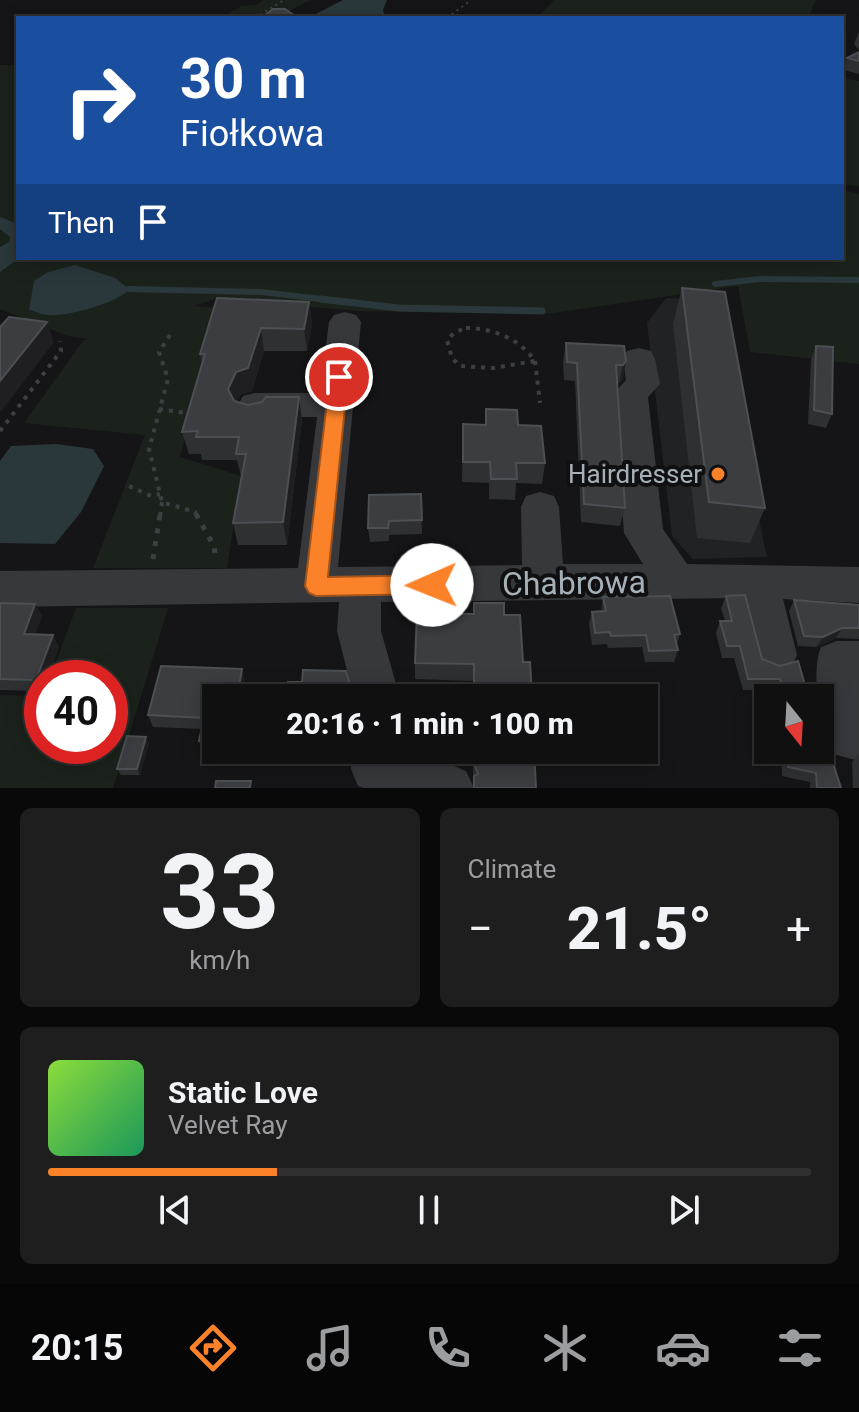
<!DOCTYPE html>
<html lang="en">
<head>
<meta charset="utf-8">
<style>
  :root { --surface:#101011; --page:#1e1e1f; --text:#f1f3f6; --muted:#9c9d9f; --line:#303031; --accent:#fb8229 }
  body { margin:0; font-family:Roboto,sans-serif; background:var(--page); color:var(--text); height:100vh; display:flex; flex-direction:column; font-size:30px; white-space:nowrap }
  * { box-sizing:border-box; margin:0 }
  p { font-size:26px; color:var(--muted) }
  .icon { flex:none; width:44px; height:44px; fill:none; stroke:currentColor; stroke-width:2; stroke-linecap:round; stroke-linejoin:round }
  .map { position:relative; height:788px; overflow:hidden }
  .side { display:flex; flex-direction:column; gap:20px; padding:20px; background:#090909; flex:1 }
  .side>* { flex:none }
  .guide { position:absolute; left:16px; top:16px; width:828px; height:244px; border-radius:0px; box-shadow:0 4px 20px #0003,0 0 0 2px var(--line); background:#1a4fa0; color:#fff; overflow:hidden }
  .needle { width:52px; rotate:162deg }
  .controls { position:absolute; left:754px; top:684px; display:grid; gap:16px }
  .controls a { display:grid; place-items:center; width:80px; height:80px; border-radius:0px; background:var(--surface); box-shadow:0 4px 20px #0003,0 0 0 2px var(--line); font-size:40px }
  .speed { position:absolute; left:24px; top:660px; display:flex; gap:16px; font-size:40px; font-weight:700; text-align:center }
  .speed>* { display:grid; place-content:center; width:104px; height:104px; border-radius:50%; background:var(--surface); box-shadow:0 4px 20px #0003,0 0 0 2px var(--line); line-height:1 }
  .speed .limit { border:12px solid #d22; background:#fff; color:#111 }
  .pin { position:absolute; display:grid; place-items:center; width:68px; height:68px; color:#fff; margin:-34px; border:4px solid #fff; border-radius:50%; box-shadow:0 2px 8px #0007 }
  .me { position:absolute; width:88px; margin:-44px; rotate:269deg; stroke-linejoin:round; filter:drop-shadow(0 0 6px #0008) }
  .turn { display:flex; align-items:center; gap:28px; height:168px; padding:0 32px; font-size:36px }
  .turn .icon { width:104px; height:104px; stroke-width:2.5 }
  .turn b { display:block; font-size:56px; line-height:68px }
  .then { display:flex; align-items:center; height:76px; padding:0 32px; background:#0003; gap:16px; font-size:30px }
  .big { font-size:60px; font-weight:800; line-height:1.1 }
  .side .widget { flex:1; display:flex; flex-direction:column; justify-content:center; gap:12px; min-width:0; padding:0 28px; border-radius:12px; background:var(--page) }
  .side .dial { align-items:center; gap:0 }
  .dial b { font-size:104px; line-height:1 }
  .song { display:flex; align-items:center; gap:24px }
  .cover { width:96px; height:96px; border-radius:12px; background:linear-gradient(135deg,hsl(90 70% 55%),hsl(150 70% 35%)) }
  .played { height:8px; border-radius:4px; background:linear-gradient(90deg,var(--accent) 30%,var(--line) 30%) }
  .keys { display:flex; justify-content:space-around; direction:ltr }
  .heat { display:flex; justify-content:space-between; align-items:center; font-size:44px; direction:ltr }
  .side .tiles { flex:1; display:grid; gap:20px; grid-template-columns:1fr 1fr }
  .widget:last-child { grid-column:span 2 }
  .trip { position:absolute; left:202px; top:684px; width:456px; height:80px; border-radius:0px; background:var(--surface); box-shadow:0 4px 20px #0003,0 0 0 2px var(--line); font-weight:800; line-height:80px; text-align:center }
  .dock { display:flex; height:128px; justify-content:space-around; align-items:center; background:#060607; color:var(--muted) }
  .dock .icon { width:56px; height:56px }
  .dock .selected { color:var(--accent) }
  .dock b { font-size:36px; color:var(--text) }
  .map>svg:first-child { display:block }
</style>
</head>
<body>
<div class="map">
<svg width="859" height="788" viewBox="0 0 859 788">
  <rect width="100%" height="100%" fill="#151517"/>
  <path fill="#212224" d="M666,298l47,2 54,257 -74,2 -21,-23 -25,-213z"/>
  <path fill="#1b221b" d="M264,0h47l-36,18h-53l19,-12 15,-1z
    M554,0h262l-8,18h-271z
    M0,65h18v193h824v-68l17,4v170l-109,-12 -12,-66 -192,28 -190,-3 -139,-13 -22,8 22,2 -37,149 61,19 -14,92h-134l52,-133 -121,-12 59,-82 5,-2 -20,-3 -68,-27z
    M842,78l17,3v105l-17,-2z
    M76,608h92l-55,180h-113v-93l42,1v50h68v-68h-60z"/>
  <path fill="#2a383b" d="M343,0h44l-4,10 2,8 -75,-1z
    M0,217l18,7 1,34 -19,14v-25l9,-5 1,-5 -10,-8z
    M75,265l40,13 14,11c-10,14 -63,28 -81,26 -6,0 -13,-4 -19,-5l5,-29 14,-9z
    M56,444l37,5 11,17 -23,46 -26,32 -55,-1v-82l11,-15z"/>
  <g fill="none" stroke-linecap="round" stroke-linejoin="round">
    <path stroke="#2a383b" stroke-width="6" d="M715,284l45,-5 99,1
      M129,289l132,3 77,9"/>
    <path stroke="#2a383b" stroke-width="7" d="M321,299l77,9 144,3"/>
    <path stroke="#3c4043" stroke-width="2" stroke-dasharray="2 4" stroke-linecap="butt" d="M255,18l29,-18
      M447,18l24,-18"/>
    <path stroke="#3c4043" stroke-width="4" stroke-dasharray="4 6" stroke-linecap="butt" d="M466,328c26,0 53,10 69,33l-42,7 -33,-2 -8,-8 -5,-18 8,-8z
      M170,335l-11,17 9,27 -19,70 13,53 33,10 2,4
      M535,361l5,42
      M159,409l33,5
      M0,431l61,-80 -1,-10
      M129,486l22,10 9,-2
      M160,516l2,-14"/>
    <path stroke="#3c4043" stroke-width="5" stroke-dasharray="5 8" stroke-linecap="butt" d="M196,514l18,32 2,14
      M153,559l7,-45"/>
    <path fill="#36383c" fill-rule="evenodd" d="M345,312l11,3 5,7 -23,245 184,-2 -1,-58 5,-11 14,-4 14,4 5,11 4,57h80l-19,-31 -10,-140 12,-13 -3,-21 4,-8 12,-3 12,3 4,8 5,25 -12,13 15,132 24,35 172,3v36l-76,-4 14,56 -6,14 -16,6 -16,-6 -6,-14 -12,-57 -360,4v29l19,67h-46l-17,-67 2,-29 -339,5v-36l298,-3 19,-151h-62l-12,-3 -5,-9 5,-9 12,-3h65l9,-71 5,-7z
      M837,641h22v120l-30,-8c-10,-24 -18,-83 -8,-106z
      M353,750c43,0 73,4 113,21l8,17h-111l-5,-2 -7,-17z"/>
  </g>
  <path fill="#2e3032" d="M859,32v18l-5,-6z
    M859,52v22l-15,-4 3,-12z
    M682,288l83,220 -15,35 -53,-5 -24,-214z
    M309,302l3,22 -5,27h-43l-12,40 -12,4 -3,7 65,18 -15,125h-49l-5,-22 8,-47 -4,-16h-35l-1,-6h-12l-7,-22 20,-69 -2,-9z
    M566,343l58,3 -1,33 -4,4h-2l8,125 -5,18 -39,-4 -6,-141 -11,-1 -1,-19z
    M816,346l16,68 -6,14 -18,-4 3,-64z
    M486,409l32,16 27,38 -3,21 -26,-1 -1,17 -26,-1v-16l-27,-1 1,-58 22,1z
    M421,494l1,40 -33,1v6l-19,1 -2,-14z
    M726,596l36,63 43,26 10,13h-39l-2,-8h-31l-9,-32h-12l-6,-25 4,-12h5l-4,-13z
    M603,597l77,37 -3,10 1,6 -4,12h-29l-3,-15 -34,1 -1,-4 -15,1 -3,-21 3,-12h9z
    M794,600l65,5v34l-23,-1 -19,9 -19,-1 -9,-35z
    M0,603l35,1 7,12 -7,18 24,13 -11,31h-6v13l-42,-1z
    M474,603l30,12 19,47 9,36h-59v-17l-58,-2v-16l58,-49z
    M245,681l-29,17v52h18l-1,4 -30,-1 -4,-12 3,-12 -49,-2 -5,-12z
    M149,743l-9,32h-19l-4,-6z
    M473,750h61l2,38h-63z
    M781,750h39l2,10 19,28h-31v-6l-28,-6z
    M859,753v35h-6l-1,-26z"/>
  <path fill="#1f1f21" d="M309,302l3,22 -5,27 -3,-22z
    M47,322l7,20 -54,71v-32z
    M261,328l3,23 -12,40 -12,4 -7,17 -5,-23 8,-17z
    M626,361l-3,18 -4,4 4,-18z
    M299,397l3,23 -15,125 -4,-23z
    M35,604l7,12 -11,30 -7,-12z
    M842,628l-6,10 -19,9 6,-10z
    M53,635l6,12 -11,31h-6v11l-6,-9z
    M242,669l3,12 -2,17h-6z
    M146,737l3,6 -9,32 -3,-6z"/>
  <path fill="#3b3d40" stroke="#4c4f53" stroke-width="2" d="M273,9h12l13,9h-34v-2z
    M859,52v9l-12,-3z
    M682,288l43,4 40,216 -56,-6z
    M217,298l92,4 -5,27 -43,-1 -13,40 -12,4 -8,17 6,12 14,4 14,-3 4,-5h33l-16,125 -50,1 13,-69h-10l3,-17h-43l2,-6 -16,1 23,-78h-5z
    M9,317l38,5 -47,59v-54z
    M566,343l58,3 2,15 -3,4h-7l9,143 -41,-4 -7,-141 -10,-1z
    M816,346l17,1 -1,67 -18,-4z
    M486,409l31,1 1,15 23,1 4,37h-29l1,16h-26l-1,-17h-27v-38l23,1z
    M421,494l1,26 -33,1 -1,7h-20l1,-33z
    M745,595l17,64 18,7 18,-5 7,24h6l4,13h-30l-5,-19h-32l-8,-33h-13l-7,-25h12l-6,-25z
    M670,596l10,38 -6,1 4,15 -29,1 -3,-16 -35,1 -1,-4 -15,1 -3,-21 14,-1 -3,-14z
    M794,600l65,5v23h-17l-19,9 -19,-1z
    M0,603l35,1 -11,30 29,1 -17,45 -36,-1z
    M474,603h30v12h16l3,47h7l2,36h-58v-34l-59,-1 2,-50 57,1z
    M161,666l81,3 -5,29h-21v44l-17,-1 5,-23 -56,-3z
    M303,670l43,1 6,20 16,-1 -1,8h-81l2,-16h14z
    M127,736l19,1 -9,32h-20z
    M820,739l2,21 11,3 8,25h-24l-1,-15 -28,-6 -1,-17h33z
    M474,750h60l2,38h-62v-12l4,-2 -4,-11z
    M216,781h35l-1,7h-35z"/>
  <path fill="#fb8229" stroke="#a3541b" stroke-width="2" d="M339,371l9,6 -20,200 104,-2 8,3 3,7 -3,6 -8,3 -116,2 -7,-3 -4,-7 25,-209z"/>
  <circle fill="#fb8229" stroke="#101012" stroke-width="3" cx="718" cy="474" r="8"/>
  <g text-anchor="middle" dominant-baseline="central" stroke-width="8" stroke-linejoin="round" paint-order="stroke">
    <g font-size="26" fill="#a6b0b8" stroke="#101012" text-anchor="end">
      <text x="702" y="474">Hairdresser</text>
    </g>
    <g font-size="32" fill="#a6b0b8" stroke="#101012">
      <text transform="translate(574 583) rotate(-1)">Chabrowa</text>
    </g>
  </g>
</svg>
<div class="controls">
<a><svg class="needle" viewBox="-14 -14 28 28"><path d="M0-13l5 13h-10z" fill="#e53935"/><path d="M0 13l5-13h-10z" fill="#9c9d9f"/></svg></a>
</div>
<div class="speed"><div class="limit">40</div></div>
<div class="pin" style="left:339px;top:377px;background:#d93025"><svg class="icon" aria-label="arrive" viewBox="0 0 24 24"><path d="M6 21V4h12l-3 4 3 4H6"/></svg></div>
<svg class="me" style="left:432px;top:585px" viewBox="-20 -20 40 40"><circle r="19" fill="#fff"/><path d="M0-13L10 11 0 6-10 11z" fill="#fb8229"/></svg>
<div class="trip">20:16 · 1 min · 100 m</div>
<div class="guide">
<div class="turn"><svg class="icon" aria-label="right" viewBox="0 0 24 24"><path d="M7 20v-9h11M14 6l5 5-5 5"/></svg><div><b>30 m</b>Fiołkowa</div></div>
<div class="then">Then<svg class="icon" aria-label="arrive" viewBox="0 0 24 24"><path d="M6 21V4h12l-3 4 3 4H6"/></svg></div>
</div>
</div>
<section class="side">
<div class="tiles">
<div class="widget dial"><b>33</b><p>km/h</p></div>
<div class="widget"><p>Climate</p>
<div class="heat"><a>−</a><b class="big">21.5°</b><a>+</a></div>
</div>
<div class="widget">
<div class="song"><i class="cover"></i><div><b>Static Love</b><p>Velvet Ray</p></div></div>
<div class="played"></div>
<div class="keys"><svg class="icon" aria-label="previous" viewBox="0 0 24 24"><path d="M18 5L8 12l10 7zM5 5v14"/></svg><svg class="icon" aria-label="pause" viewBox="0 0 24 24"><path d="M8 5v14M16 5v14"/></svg><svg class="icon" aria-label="next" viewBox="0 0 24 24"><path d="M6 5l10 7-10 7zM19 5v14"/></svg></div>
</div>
</div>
</section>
<nav class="dock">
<b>20:15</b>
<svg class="icon selected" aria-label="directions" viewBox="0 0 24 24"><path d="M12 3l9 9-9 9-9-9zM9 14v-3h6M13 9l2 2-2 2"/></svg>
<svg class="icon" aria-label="music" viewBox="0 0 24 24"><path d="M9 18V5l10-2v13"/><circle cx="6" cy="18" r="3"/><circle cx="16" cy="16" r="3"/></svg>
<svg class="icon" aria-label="phone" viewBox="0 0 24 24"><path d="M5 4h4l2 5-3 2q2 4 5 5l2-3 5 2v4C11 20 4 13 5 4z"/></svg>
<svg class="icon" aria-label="climate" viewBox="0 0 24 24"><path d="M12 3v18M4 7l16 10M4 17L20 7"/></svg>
<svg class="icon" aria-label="car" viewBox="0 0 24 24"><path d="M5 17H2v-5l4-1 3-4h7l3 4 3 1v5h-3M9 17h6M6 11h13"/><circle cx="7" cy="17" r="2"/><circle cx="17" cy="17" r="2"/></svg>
<svg class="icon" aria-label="filters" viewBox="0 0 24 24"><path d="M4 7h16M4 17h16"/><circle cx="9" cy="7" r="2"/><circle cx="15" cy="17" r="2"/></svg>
</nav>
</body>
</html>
